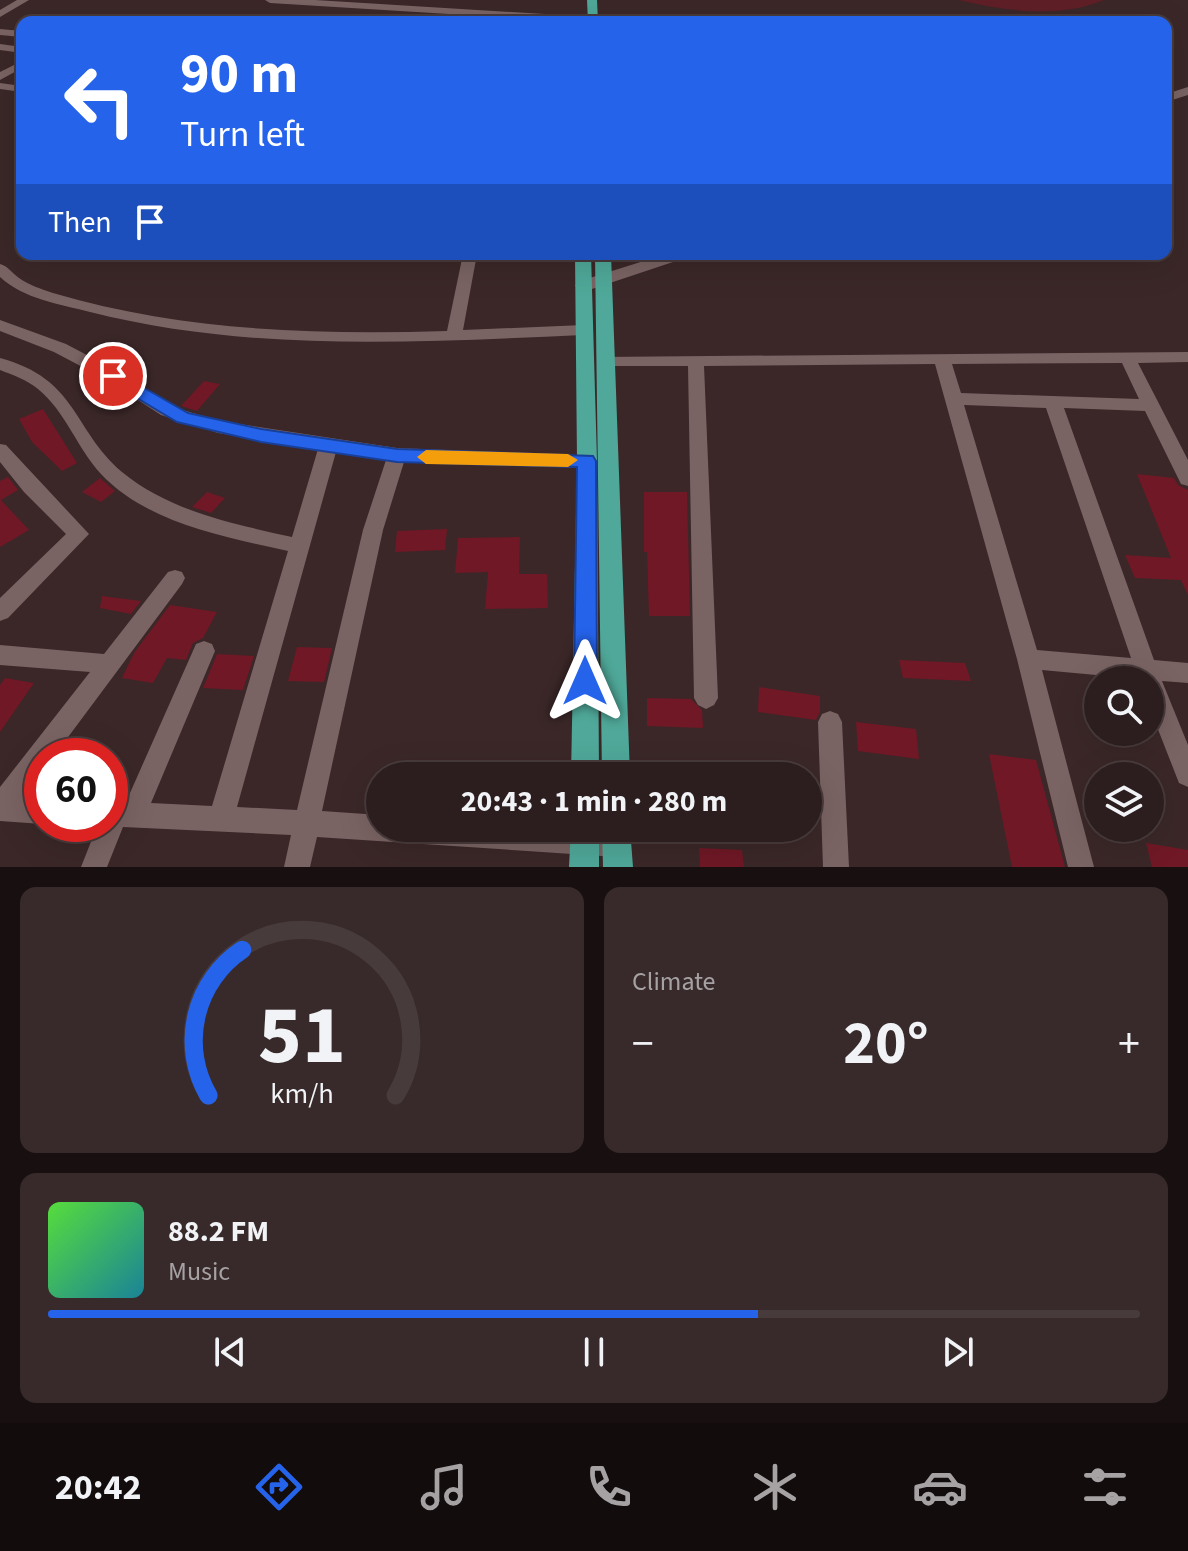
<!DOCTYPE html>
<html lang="en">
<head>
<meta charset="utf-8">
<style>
  :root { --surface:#2c1d1e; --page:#382a2b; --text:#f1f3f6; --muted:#a6a2a4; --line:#483b3c; --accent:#2563eb }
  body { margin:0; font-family:"Source Sans 3",sans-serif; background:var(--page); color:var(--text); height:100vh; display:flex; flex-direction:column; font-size:30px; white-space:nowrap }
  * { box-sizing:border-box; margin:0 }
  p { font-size:26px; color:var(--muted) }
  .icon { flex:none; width:44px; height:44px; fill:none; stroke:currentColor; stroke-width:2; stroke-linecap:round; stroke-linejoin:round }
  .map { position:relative; height:867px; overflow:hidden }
  .panel { display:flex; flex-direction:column; gap:20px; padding:20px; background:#181010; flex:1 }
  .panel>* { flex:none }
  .guide { position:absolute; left:16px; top:16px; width:1156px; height:244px; border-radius:16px; box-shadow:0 8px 32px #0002,0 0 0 2px var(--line); background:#2563eb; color:#fff; overflow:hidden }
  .tools { position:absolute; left:1084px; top:666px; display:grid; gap:16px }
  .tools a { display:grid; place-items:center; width:80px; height:80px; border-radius:50%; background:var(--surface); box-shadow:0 8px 32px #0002,0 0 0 2px var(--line); font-size:40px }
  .speed { position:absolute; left:24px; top:738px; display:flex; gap:16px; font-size:40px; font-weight:700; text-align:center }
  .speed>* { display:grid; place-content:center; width:104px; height:104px; border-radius:50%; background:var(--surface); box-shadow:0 8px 32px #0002,0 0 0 2px var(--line); line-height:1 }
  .speed .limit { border:12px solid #d22; background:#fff; color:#111 }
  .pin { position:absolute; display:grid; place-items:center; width:68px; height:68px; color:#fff; margin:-34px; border:4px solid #fff; border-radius:50%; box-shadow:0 2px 8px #0007 }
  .me { position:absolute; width:88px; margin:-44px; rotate:0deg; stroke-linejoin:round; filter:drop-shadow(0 0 6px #0008) }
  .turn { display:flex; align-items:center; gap:28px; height:168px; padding:0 32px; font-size:36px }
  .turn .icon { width:104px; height:104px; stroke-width:2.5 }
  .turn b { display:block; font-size:56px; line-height:68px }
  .then { display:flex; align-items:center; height:76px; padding:0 32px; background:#0003; gap:16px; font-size:30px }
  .big { font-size:60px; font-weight:700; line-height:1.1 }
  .panel .tile { flex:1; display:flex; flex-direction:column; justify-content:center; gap:12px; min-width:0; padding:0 28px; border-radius:16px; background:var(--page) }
  .panel .dial { align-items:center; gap:0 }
  .dial svg { height:208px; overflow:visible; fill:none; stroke:var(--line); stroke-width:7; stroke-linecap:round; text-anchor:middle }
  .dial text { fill:var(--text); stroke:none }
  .song { display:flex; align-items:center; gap:24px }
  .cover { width:96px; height:96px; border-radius:12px; background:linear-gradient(135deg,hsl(110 70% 55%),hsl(190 70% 35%)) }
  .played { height:8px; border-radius:4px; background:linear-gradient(90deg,var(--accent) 65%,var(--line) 65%) }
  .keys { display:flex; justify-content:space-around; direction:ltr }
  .heat { display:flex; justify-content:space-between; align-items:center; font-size:44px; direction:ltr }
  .panel .tiles { flex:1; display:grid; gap:20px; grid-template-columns:1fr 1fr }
  .tile:last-child { grid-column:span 2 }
  .trip { position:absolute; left:366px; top:762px; width:456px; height:80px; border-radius:40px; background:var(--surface); box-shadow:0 8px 32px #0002,0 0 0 2px var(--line); font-weight:700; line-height:80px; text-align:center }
  .tab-bar { display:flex; height:128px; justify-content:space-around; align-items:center; background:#120c0c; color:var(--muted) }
  .tab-bar .icon { width:56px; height:56px }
  .tab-bar .active { color:var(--accent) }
  .tab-bar b { font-size:36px; color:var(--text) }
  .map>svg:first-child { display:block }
</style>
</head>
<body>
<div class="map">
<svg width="1188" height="867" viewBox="0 0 1188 867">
  <rect width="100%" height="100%" fill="#3b2728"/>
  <path fill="#5f1f26" d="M959,0h145c-44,19 -100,11 -145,0z"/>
  <path fill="#701826" d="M204,381l16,3 -23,27 -16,-5z
    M43,409l34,54 -15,8 -30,-29 -13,-23z
    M1137,474l37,4 4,7 10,5v105l-7,-15 -46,-2 -10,-23 46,3z
    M8,477l10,13 -17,10 28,30 -29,17v-66z
    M100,478l15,13 -14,11 -19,-10z
    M207,492l18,6 -14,15 -19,-6z
    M644,492h43l3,124h-41l-2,-64h-3z
    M447,529l-2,21 -50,2 2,-21z
    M520,537l-1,37h28l1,34 -63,1 3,-37 -33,1 3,-35z
    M102,596l39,5 -10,13 -31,-6z
    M170,605l47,7 -14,26 -10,5 -7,17 -19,-2 -14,25 -31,-5 12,-25z
    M297,647l35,1 -8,34 -36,-1z
    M217,654l37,2 -11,34 -40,-2z
    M899,660l66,3 6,18 -68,-3z
    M5,678l29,5 -34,49v-47z
    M759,687l61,9v16l-4,8 -58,-8z
    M647,698l44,1 11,11 1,18 -56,-2z
    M856,722l60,7 3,30 -61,-8z
    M989,754l47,6 29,107h-53z
    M1146,843l42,7v17h-36z
    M699,848l43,2 2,17h-44z"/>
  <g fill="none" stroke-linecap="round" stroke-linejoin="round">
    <path fill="#7a6363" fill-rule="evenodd" d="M17,0h12l-29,17v-7z
      M265,0h50l278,17 5,3 -19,2 -309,-19z
      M0,29l22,2v6l-22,-2z
      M0,44l22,3v6l-22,-3z
      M22,61v7l-22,12v-8z
      M0,83l22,3v6l-22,-3z
      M463,254h14l-14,76 120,-5 8,5 -8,5c-166,7 -330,18 -493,-23 -31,-8 -66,-13 -90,-35v-13c8,2 12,9 19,14 10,7 22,11 34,15 129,38 260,42 394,38z
      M0,320l66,24 53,28 54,35 46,14 178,27 197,8 2,5 -9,7 -183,-6 -21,68 -61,281 58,4v13h194l43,3 9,4 4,9 -4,9 -9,4 -300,-20 -7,30h-26l7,-32 -168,-8 -16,40h-26l17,-43h12v-23l16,1 70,-158 8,-3 8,3 3,7 -64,152 61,3 76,-255c-63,-14 -141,-28 -187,-77 -24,-26 -35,-62 -63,-85 -11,-9 -25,-14 -38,-19v-12c78,21 72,71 122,114 47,39 112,52 170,65l26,-88 -100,-16 -57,-18 -54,-35 -53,-28 -54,-21zM336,452l50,8 -23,70 -66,280 -60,-3z
      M1188,352v10l-50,1 50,97v26l-7,-2 -36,-73 -81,-3 90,252 34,3v20l-26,-2 26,64v42l-9,-4 -29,-74v-29l-108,-10 52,197h-26l-51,-208 -82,-295 -231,2 14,332 -4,7 -8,4 -8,-4 -4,-7 -6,-332h-81l-8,-5 2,-4zM1122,363l17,36 -178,-6 -9,-29zM964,405l82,3 85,250 -94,-8z
      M0,444l6,1 83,89 -81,84 -8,3v-23l66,-64 -42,-42 -24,-30z
      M175,570l7,2 3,6 -3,6 -128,172h-12v17l-18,24 18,1v26l-42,-3v-34l90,-115 -90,-7v-20l104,9 64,-82z
      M830,711l8,3 4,8 7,145h-26l-5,-145 4,-8z"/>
    <path fill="#7a6363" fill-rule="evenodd" d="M1188,87v8l-22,7v-8z
      M666,254h24l-2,3 -99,33 -6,1 -8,-5 2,-4z"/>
    <path fill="#4fa899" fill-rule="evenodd" d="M587,0h10l1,22h-10z
      M575,254h16l6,207 2,315h-28l6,-315z
      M595,254h16l19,522h-28z
      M571,828h28v39h-30z
      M602,828h28l3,39h-30z"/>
  </g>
  <path fill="#2563eb" stroke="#184099" stroke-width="2" d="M113,370l75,43 73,16 136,20 196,7 3,5 1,220 -3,8 -9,3 -8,-3 -3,-8 3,-214 -180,-5 -136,-20 -84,-20 -70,-42 -3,-4z"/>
  <path fill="#f59e0b" d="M426,450l142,4 10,6 -10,7 -142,-3 -9,-7z"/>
</svg>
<div class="tools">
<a><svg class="icon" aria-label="search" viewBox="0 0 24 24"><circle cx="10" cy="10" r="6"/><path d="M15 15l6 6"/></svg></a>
<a><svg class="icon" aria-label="layers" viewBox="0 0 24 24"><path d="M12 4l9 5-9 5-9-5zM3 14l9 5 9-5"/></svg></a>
</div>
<div class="speed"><div class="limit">60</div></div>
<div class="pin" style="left:113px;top:376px;background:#d93025"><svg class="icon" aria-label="arrive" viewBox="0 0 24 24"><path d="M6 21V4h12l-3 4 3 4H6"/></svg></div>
<svg class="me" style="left:585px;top:681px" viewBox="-20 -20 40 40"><path d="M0-17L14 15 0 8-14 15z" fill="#2563eb" stroke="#fff" stroke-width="4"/></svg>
<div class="trip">20:43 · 1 min · 280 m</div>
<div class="guide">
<div class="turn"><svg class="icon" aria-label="left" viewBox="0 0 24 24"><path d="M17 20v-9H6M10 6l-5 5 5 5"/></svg><div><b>90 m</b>Turn left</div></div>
<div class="then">Then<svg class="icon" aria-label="arrive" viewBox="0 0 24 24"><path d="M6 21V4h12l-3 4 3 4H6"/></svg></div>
</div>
</div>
<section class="panel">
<div class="tiles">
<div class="tile dial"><svg viewBox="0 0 100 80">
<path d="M14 69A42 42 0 1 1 86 69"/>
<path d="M14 69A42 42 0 0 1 27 13" stroke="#2563eb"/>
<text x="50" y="56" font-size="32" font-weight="700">51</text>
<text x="50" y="72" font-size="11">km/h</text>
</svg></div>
<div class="tile"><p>Climate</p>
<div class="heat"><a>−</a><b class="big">20°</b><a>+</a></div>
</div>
<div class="tile">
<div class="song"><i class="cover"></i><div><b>88.2 FM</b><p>Music</p></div></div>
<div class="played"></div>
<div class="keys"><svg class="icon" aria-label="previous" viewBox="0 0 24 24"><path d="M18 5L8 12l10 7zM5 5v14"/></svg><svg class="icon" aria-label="pause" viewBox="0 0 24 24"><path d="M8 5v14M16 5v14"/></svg><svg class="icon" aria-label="next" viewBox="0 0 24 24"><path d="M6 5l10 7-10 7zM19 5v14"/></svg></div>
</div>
</div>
</section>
<nav class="tab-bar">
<b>20:42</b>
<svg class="icon active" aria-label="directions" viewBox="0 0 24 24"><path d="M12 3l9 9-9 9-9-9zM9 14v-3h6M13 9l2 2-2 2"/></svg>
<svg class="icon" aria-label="music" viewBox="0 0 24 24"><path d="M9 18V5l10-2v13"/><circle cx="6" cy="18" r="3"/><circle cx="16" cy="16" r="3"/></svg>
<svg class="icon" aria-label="phone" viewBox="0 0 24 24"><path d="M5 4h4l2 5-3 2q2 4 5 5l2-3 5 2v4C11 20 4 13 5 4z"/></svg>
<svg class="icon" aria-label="climate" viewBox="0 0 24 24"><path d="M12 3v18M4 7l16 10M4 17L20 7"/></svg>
<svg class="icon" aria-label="car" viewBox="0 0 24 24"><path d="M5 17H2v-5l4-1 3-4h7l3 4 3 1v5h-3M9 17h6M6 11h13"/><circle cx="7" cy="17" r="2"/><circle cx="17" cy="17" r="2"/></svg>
<svg class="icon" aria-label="filters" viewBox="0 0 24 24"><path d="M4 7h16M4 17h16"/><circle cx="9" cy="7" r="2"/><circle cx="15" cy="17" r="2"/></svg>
</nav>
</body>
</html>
